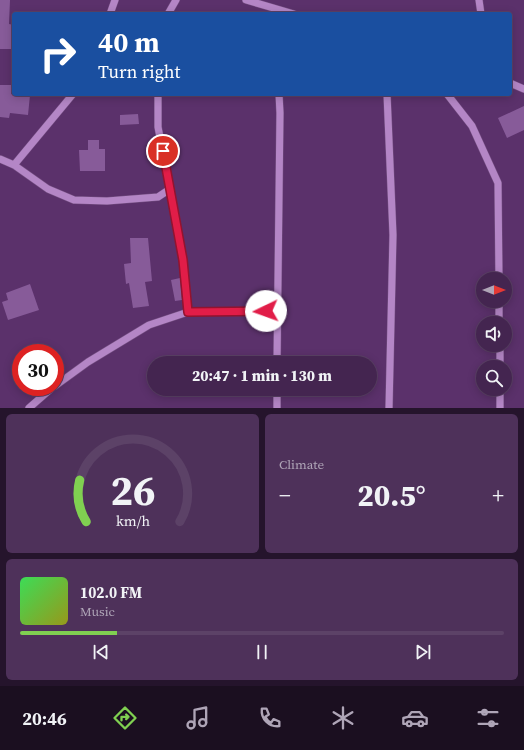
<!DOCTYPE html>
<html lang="en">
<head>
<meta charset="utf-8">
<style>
  :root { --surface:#442550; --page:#4e315a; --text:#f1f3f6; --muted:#afa5b7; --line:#5c4267; --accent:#80d051 }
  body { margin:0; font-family:"Source Serif 4",serif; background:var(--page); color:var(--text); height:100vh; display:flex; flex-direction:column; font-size:15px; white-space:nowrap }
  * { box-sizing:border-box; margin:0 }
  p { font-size:13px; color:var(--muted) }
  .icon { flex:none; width:22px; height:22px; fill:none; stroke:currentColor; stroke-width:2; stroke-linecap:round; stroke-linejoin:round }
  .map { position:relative; height:408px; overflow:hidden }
  .details { display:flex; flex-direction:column; gap:6px; padding:6px; background:#25142c; flex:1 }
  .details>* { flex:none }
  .hud { position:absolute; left:12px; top:12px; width:500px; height:84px; border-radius:4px; box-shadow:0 2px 10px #0003,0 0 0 1px var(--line); background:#1a4fa0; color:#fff; overflow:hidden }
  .needle { width:26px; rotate:90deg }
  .controls { position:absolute; left:476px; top:272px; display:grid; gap:8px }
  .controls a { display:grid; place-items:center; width:36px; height:36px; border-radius:50%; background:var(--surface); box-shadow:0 2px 10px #0003,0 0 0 1px var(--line); font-size:20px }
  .speed { position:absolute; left:12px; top:344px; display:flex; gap:8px; font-size:20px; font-weight:700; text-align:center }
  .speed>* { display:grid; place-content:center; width:52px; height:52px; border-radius:50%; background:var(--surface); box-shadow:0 2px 10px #0003,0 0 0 1px var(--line); line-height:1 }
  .speed .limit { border:6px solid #d22; background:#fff; color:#111 }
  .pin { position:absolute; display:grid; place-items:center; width:34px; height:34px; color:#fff; margin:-17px; border:2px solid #fff; border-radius:50%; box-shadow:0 1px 4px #0007 }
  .me { position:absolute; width:44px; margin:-22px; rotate:267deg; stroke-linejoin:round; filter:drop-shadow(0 0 3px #0008) }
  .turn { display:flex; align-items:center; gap:14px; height:84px; padding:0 20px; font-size:18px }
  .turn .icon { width:52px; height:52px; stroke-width:2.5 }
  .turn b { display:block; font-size:28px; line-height:34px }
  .big { font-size:30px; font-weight:800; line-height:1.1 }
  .details .widget { flex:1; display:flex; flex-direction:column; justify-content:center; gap:6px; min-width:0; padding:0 14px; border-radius:6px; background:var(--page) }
  .details .dial { align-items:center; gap:0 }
  .dial svg { height:104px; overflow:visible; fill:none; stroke:var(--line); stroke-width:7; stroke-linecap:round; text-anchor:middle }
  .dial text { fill:var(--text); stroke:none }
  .song { display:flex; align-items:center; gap:12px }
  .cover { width:48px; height:48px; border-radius:6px; background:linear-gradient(135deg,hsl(130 70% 55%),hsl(60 70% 35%)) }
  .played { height:4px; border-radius:2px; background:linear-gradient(90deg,var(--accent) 20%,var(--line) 20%) }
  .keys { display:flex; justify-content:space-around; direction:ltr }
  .heat { display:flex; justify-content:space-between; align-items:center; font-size:22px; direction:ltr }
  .details .tiles { flex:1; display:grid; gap:6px; grid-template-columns:1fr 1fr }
  .widget:last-child { grid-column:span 2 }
  .trip { position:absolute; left:147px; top:356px; width:230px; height:40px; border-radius:20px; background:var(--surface); box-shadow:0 2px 10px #0003,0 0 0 1px var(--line); font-weight:800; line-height:40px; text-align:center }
  .dock { display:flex; height:64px; justify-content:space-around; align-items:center; background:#1b0f20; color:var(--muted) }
  .dock .icon { width:28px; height:28px }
  .dock .selected { color:var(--accent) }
  .dock b { font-size:18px; color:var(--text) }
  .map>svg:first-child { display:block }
</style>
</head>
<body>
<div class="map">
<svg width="524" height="408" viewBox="0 0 524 408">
  <rect width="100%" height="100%" fill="#5b316b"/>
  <path fill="#875b99" d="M0,0h10l-1,24 5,1v24h-14z
    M0,85h11v9l19,1 -2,20 -18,-2 -1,5 -9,-1z
    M524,106v24l-17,8 -9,-20z
    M138,114l1,10 -19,1v-10z
    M88,140h11v9h6v22h-25l-1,-21h9z
    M130,238h18l4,43 -7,1 4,24 -16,2 -4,-25 -3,1 -2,-20 7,-1z
    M180,278l2,22 -7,1 -4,-21z
    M30,284l9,26 -31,10 -6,-18 6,-2 -2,-7z"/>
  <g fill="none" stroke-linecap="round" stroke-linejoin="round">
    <defs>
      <path id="minor" d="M246,0l48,14
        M479,0l2,14
        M110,14l5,-14
        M168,14l8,-14
        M510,83l14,6
        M387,94l6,141 -4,173
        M447,94l25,32 26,57 1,96
        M0,159l14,6 34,24 26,11 33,1 51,-4 12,-8 -12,-62v-33
        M14,165l59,-71
        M170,189l13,71 5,52
        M499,301v22
        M500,345v22
        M277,363l3,-250 -1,-19
        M55,386l33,-24 61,-37 39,-13 90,-1
        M500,389v19
        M29,408l24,-21
        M277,408v-19"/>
    </defs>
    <use href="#minor" stroke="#755082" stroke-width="8"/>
    <use href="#minor" stroke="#b486c6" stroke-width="7"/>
  </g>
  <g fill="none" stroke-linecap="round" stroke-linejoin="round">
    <defs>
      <path id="route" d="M163,151l20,109 5,52 78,-1"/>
    </defs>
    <use href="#route" stroke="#92132f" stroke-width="10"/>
    <use href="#route" stroke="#e11d48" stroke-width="7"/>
  </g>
</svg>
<div class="controls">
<a><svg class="needle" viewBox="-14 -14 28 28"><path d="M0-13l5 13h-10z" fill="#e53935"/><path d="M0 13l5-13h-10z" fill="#afa5b7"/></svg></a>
<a><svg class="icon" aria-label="sound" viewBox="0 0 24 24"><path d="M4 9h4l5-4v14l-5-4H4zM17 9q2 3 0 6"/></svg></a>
<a><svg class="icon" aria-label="search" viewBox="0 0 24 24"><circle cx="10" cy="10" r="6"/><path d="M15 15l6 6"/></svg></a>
</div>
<div class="speed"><div class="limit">30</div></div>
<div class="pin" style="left:163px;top:151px;background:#d93025"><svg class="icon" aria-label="arrive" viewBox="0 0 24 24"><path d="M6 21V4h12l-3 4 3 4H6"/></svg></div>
<svg class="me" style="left:266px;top:311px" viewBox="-20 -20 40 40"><circle r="19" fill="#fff"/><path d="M0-13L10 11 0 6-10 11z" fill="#e11d48"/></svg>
<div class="trip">20:47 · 1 min · 130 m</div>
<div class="hud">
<div class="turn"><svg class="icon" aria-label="right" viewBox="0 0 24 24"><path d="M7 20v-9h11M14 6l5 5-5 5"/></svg><div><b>40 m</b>Turn right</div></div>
</div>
</div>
<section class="details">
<div class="tiles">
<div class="widget dial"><svg viewBox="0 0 100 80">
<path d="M14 69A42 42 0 1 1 86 69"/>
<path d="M14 69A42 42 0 0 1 9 37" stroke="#80d051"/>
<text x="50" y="56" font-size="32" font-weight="700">26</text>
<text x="50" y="72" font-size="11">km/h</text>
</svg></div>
<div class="widget"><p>Climate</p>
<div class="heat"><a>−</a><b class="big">20.5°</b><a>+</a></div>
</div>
<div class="widget">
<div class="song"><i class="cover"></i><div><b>102.0 FM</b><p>Music</p></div></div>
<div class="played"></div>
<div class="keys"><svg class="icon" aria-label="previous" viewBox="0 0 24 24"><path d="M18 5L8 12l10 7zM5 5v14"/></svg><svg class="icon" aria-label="pause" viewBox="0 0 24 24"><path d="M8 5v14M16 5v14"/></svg><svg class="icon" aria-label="next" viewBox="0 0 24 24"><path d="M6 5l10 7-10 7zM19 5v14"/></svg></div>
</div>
</div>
</section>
<nav class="dock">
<b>20:46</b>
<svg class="icon selected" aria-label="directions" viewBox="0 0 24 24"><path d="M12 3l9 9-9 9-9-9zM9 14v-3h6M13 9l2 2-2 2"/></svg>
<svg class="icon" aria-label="music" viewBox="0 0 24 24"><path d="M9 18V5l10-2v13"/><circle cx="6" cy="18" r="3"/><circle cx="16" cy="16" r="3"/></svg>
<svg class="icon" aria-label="phone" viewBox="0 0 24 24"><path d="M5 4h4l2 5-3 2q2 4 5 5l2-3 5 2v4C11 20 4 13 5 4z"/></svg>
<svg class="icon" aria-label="climate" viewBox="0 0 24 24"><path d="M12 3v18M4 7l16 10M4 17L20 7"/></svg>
<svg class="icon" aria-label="car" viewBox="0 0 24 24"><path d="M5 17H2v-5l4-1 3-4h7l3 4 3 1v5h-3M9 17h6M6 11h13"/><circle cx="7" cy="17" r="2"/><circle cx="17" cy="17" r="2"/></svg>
<svg class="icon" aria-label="filters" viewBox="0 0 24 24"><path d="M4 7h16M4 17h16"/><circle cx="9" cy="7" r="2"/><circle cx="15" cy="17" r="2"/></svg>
</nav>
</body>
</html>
